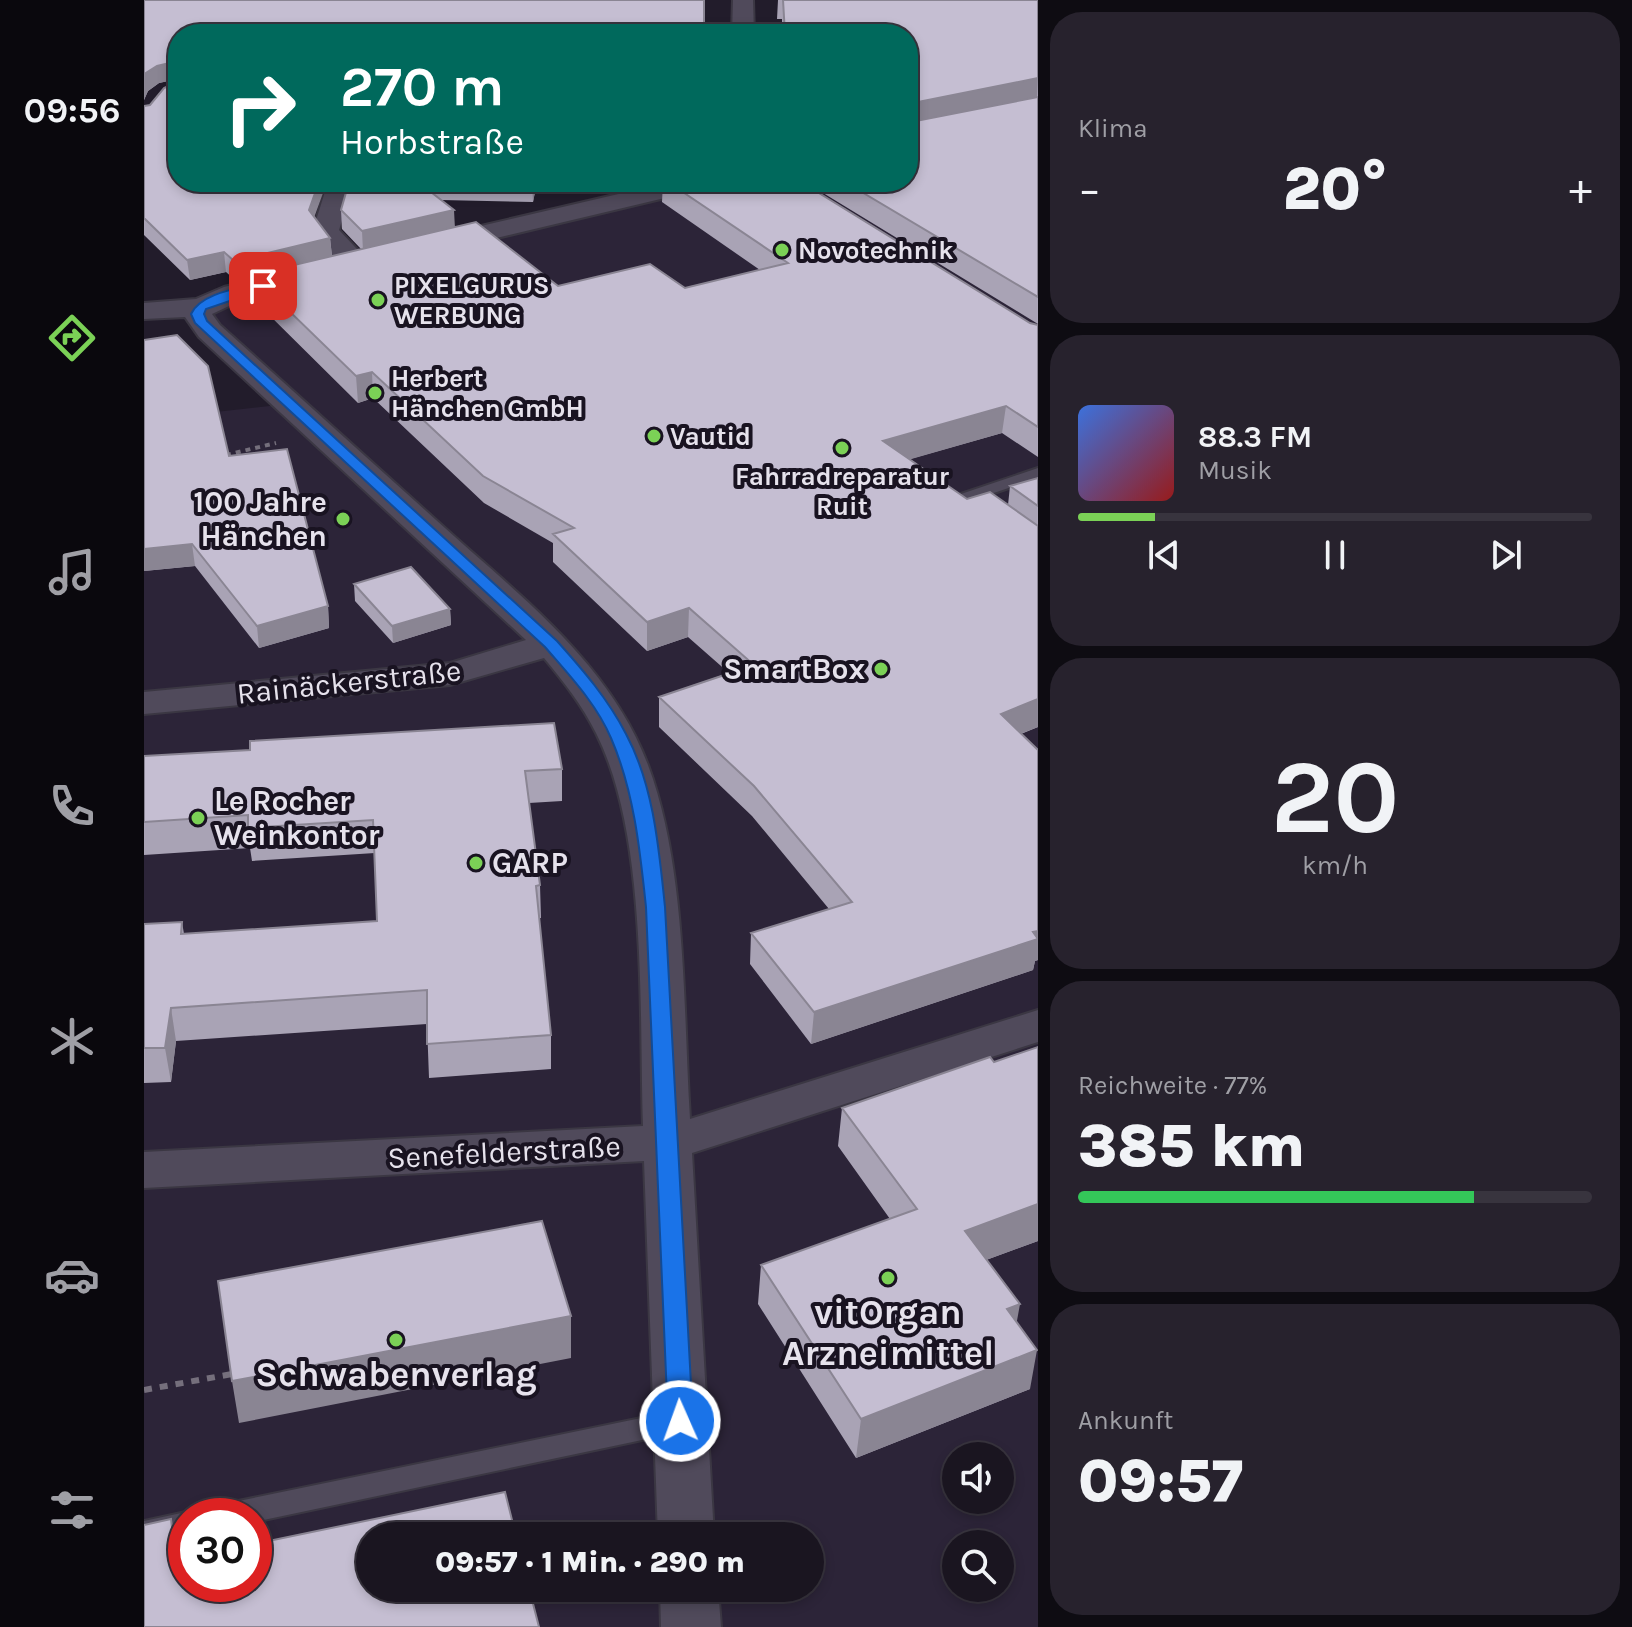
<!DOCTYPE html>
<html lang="de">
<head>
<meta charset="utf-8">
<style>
  :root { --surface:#1a1520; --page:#27222d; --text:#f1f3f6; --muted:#9f9fa5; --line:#38343e; --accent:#7bd156 }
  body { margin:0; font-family:Karla,sans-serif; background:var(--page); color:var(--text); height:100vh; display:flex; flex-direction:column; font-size:30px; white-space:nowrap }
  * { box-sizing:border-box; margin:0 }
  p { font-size:26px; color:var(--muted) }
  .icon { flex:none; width:44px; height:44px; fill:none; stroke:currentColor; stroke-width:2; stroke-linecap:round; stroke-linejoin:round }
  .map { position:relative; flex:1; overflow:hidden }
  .drawer { display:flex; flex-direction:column; gap:12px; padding:12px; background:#0e0c12; width:594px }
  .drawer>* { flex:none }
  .top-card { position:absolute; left:24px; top:24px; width:750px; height:168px; border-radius:32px; box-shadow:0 4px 12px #0003,0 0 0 2px var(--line); background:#00695c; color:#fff; overflow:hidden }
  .tools { position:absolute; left:798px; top:1442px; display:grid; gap:16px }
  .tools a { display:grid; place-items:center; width:72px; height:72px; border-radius:50%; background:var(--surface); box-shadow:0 4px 12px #0003,0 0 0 2px var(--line); font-size:40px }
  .speed { position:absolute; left:24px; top:1498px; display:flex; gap:16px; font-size:40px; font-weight:700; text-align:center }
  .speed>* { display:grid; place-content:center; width:104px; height:104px; border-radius:50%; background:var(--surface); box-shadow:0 4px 12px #0003,0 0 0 2px var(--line); line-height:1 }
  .speed .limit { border:12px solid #d22; background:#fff; color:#111 }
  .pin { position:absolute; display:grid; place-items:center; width:68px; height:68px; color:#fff; margin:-34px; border-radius:16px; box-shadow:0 4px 12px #0006 }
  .me { position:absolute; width:88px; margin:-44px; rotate:358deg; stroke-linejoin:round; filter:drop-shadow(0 0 6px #0008) }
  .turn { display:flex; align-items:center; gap:28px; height:168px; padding:0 40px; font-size:36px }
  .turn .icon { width:104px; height:104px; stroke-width:2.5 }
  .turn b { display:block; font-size:56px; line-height:68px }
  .big { font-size:60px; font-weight:800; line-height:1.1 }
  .drawer .tile { flex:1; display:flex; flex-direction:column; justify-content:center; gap:12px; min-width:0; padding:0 28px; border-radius:32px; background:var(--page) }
  .drawer .dial { align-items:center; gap:0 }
  .dial b { font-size:104px; line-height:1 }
  .song { display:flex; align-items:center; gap:24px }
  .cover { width:96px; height:96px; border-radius:12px; background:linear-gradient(135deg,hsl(220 70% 55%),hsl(0 70% 35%)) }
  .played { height:8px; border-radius:4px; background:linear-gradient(90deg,var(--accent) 15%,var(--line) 15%) }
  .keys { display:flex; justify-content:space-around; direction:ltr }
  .heat { display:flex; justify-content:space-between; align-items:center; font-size:44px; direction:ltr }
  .charge { height:12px; border-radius:6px; background:linear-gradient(90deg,#34c759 77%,var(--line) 0) }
  .trip { position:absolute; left:212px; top:1522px; width:468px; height:80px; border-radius:40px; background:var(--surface); box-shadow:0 4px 12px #0003,0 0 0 2px var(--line); font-weight:800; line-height:80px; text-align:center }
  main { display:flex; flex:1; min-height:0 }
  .tab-bar { display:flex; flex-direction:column; width:144px; justify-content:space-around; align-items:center; background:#0a080d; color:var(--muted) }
  .tab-bar .icon { width:56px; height:56px }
  .tab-bar .current { color:var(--accent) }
  .tab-bar b { font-size:36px; color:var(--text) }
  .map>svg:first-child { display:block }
</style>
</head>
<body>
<main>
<nav class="tab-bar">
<b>09:56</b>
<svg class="icon current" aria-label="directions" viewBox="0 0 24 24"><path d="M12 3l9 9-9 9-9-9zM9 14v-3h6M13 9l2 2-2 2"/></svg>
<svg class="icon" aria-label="music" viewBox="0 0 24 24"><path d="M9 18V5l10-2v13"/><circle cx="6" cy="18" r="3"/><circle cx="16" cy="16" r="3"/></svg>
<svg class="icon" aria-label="phone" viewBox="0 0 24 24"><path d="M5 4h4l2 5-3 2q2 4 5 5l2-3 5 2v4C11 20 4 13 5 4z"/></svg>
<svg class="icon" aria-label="climate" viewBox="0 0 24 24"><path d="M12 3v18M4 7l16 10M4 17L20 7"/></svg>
<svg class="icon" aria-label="car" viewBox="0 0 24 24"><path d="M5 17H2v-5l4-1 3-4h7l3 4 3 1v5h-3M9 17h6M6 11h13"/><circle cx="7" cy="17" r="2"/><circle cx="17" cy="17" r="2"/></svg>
<svg class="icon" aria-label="filters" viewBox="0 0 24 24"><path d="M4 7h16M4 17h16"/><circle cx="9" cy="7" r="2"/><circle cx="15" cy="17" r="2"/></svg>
</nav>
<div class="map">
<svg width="894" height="1627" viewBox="0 0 894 1627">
  <rect width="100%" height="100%" fill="#221c2b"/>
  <path fill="#2c2438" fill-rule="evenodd" d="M894,111v1516h-894v-1207l152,-17 -90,-82 7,-17 497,-122h198zM812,1456h44v44h-44zM42,1516h68v68h-68zM226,1536h440v52h-440zM812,1544h44v44h-44z"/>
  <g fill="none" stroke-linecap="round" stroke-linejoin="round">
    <defs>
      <path id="lane" d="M894,468v10l-59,20 20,16 -2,3h-12l-26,-20 2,-3z
        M536,1410l10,3 4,8 -4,8 -10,3 -426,90v-6h-44l4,-9 10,-3z
        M42,1512l10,4h-10v20l-42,9v-24z"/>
      <path id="street" d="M589,0h20l1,34h-22z
        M184,182h26l-15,48 31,33 -4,6h-20l-22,-22 -11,-17z
        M526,182h45l-4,5 -273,65 -9,-2 -4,-6 4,-6z
        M161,267l10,2 4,6 -4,6 -71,18 -32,15 8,11c72,65 144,130 216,195 79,72 173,141 212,245 39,104 35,243 42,354l348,-109v32l-346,111 22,383h-56l-14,-375 -500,27v-36l499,-26c-4,-115 5,-290 -47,-393 -14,-28 -32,-51 -52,-75l-94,27 -306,29v-22l306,-29 76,-23 -327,-303 -14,-20 -41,2v-16l52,-4 28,-12z
        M516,1588h58l3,39h-60z"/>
    </defs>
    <use href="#lane" stroke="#3b3743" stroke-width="4"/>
    <use href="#street" stroke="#3b3743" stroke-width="4"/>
    <path stroke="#756f7c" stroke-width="4" stroke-dasharray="5 5" stroke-linecap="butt" d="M82,455l50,-12"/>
    <path stroke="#756f7c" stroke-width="6" stroke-dasharray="8 8" stroke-linecap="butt" d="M0,1390l88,-16"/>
    <use href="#lane" fill="#504a5b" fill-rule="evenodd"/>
    <use href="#street" fill="#504a5b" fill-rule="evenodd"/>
  </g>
  <path fill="#a9a3b5" d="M0,0l34,34 152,204 2,18 29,-7 -19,-20 -1,-19 8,-28h188l-4,20 -92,-2 14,27 103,59 127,2 75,-18 -98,-68 1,-20h40v3l327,138 8,2v132l-36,-24 -92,26 57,40 41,6 2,-19 28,-8v249l-17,7 17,16v210l-3,1 -2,9 -222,74 -61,-80 1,-31 78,-24 -77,-93 -93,-89v-30l70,-24 -41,-36 -41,14 -94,-89v-19l-69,-40 -111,-105 -15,5 -104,-103 -2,-23 -16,4 -10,-9 -36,8 -46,-45v-129l6,-1 27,-23v-3l-18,4 -11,8 -4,9z
    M634,0h260v324l-233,-142h103v-148h-126v-15h-5z
    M85,456l99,150 1,22 -70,20 -64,-82 -51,5z
    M210,584l96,25 1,16 -58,18 -38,-42z
    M0,756l418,13v32l-33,2 11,82 1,33h-2l12,117v34l-122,9 -2,-54 -251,17 -5,41 -27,1v-159l38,-2 2,12 193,-13 -2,-68 -123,8 -2,-13 -106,7z
    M894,1047v194l-52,19 30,62 14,67 -174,69 -98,-154 3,-39 129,-46 -52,-73 4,-38 152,-46z"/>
  <path fill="#8a8593" d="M34,61v18l-19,4 -11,8 -4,9v-22l2,-5 11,-7z
    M894,78l-1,21 -129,27v-22z
    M175,182h8l-17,47 -1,-19z
    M388,182h5l-4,20 -1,-19z
    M495,182h17l-17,4z
    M310,210l1,19 -92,22 -1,-20z
    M186,238l2,19 -80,18v2l-16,4 -2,-20z
    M80,252l2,20 -36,8 -3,-20z
    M228,372l1,26 -15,5 -2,-27z
    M862,406l-4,27 -122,35 3,-27z
    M48,544l3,22 -51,5v-22z
    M184,606l1,22 -70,20 -2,-22z
    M545,608l-1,29 -41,14v-29z
    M306,609l1,16 -58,18 -1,-17z
    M894,699v28l-42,16 5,-29z
    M894,931v29l-3,1 -2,9 -222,74 3,-32z
    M27,1008l5,33 -5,41 -6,-34z
    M894,1204v37l-79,29 6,-39z
    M876,1304l-7,39 -6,-34z
    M427,1316v42l-332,65 -7,-42z
    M893,1350l-7,39 -174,69 5,-39z
    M27,1519l8,42h-3z"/>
  <path fill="#c5bed2" stroke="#8a8593" stroke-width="2" d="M0,0h560v34h-526v148h141l-10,28 21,28 -96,23 -10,-9 -37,8 -43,-42v-112l6,-1 14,-17 13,-6 1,-21 -21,5 -11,7 -2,5z
    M639,0h255v78l-130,26v-70h-123z
    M894,97v200l-193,-115h63v-62l3,2z
    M205,182h69l36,28 -92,21 -21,-21z
    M524,182h35v3l15,-3h83l229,141 8,2v102l-32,-21 -123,35 84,58 23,-7 48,34v173l-37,15 37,36v181l-5,1 5,7 -224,73 -63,-79 101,-31 -98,-116 -95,-89 95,-32 -65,-57 -42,14 -94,-88 21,-6 -91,-52 -111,-104 -16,4 -104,-101 224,-53 82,64 92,-22 35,24 103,-25z
    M33,335l31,31 21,90 58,-7 41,157 -71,20 -65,-82 -48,5v-209z
    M894,478v28l-28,-20z
    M267,567l39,42 -58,17 -38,-42z
    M410,723l8,46 -37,2 15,114 -4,1 15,149 -124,9v-54l-256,18 -6,40h-21v-124l38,-2 -1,12 196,-13 -4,-101 -125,8v-13l-104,7v-66l106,-6v-9z
    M894,1047v157l-73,27 55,73 -13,5 30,41 -176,69 -100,-154 156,-56 -75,-101 148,-51 4,5z
    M398,1221l29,95 -339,65 -14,-100z
    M361,1492l11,44h-146v52h159l10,39h-395v-102l27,-6 5,42 10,-3v26h68v-40z"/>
  <path fill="#1a73e8" stroke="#114b97" stroke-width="2" d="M119,282l5,1v5l-62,21 -2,5 3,7 350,320c26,29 51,58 69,93 28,52 33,116 39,173l28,514 -4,7 -9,3 -8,-3 -4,-7 -22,-514c-6,-57 -12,-116 -35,-169 -15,-35 -42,-63 -66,-91l-350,-324 -4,-9c10,-22 51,-26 72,-32z"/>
  <g fill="#7bd156" stroke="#191321" stroke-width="3">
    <circle cx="638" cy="250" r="8"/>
    <circle cx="234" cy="300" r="8"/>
    <circle cx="231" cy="393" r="8"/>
    <circle cx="510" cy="436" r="8"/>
    <circle cx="698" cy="448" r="8"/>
    <circle cx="199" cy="519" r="8"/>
    <circle cx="737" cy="669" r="8"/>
    <circle cx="54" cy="818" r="8"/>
    <circle cx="332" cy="863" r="8"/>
    <circle cx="744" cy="1278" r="8"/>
    <circle cx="252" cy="1340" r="8"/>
  </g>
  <g text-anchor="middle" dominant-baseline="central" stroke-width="8" stroke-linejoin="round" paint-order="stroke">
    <g font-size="26" font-weight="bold" fill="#e6e2ec" stroke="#191321" text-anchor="start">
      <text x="654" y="250">Novotechnik</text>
      <text x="250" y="285">PIXELGURUS<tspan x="250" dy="30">WERBUNG</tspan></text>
      <text x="247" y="378">Herbert<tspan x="247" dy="30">Hänchen GmbH</tspan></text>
      <text x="526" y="436">Vautid</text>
      <text x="698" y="476" text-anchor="middle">Fahrradreparatur<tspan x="698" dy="30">Ruit</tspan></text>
    </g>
    <g font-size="30" font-weight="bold" fill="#e6e2ec" stroke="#191321" text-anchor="end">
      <text x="183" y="502">100 Jahre<tspan x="183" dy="34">Hänchen</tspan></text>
      <text x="721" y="669">SmartBox</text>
      <text x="70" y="801" text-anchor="start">Le Rocher<tspan x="70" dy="34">Weinkontor</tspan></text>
      <text x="348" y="863" text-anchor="start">GARP</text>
    </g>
    <g font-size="30" fill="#e6e2ec" stroke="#191321">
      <text transform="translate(205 682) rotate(-6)">Rainäckerstraße</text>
      <text transform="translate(360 1152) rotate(-3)">Senefelderstraße</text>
    </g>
    <g font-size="36" font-weight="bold" fill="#e6e2ec" stroke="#191321">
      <text x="744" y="1312">vitOrgan<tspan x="744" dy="41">Arzneimittel</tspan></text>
      <text x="252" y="1374">Schwabenverlag</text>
    </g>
  </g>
</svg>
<div class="tools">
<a><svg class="icon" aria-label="sound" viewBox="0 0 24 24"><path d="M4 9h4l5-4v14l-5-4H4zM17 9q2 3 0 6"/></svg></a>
<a><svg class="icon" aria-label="search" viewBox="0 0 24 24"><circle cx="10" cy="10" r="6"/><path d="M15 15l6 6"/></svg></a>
</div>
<div class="speed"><div class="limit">30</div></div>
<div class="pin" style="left:119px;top:286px;background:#d93025"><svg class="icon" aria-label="arrive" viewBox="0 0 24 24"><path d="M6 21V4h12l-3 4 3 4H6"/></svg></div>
<svg class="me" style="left:536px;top:1421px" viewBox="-20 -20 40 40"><circle r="17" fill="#1a73e8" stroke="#fff" stroke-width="3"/><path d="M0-11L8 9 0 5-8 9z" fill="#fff"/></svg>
<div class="trip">09:57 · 1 Min. · 290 m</div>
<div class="top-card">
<div class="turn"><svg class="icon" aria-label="right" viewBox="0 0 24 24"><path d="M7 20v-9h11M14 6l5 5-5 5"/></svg><div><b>270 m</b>Horbstraße</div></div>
</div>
</div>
<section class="drawer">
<div class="tile"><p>Klima</p>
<div class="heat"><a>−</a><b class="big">20°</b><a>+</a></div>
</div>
<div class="tile">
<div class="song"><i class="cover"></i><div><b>88.3 FM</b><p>Musik</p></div></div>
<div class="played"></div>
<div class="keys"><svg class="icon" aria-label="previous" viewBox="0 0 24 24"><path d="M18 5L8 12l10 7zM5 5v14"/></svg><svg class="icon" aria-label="pause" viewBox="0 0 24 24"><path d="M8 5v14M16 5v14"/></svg><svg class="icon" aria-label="next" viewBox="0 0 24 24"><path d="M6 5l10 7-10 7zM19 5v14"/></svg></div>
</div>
<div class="tile dial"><b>20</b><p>km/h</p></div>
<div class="tile"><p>Reichweite · 77%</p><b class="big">385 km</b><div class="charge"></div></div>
<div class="tile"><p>Ankunft</p><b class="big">09:57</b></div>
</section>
</main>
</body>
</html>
